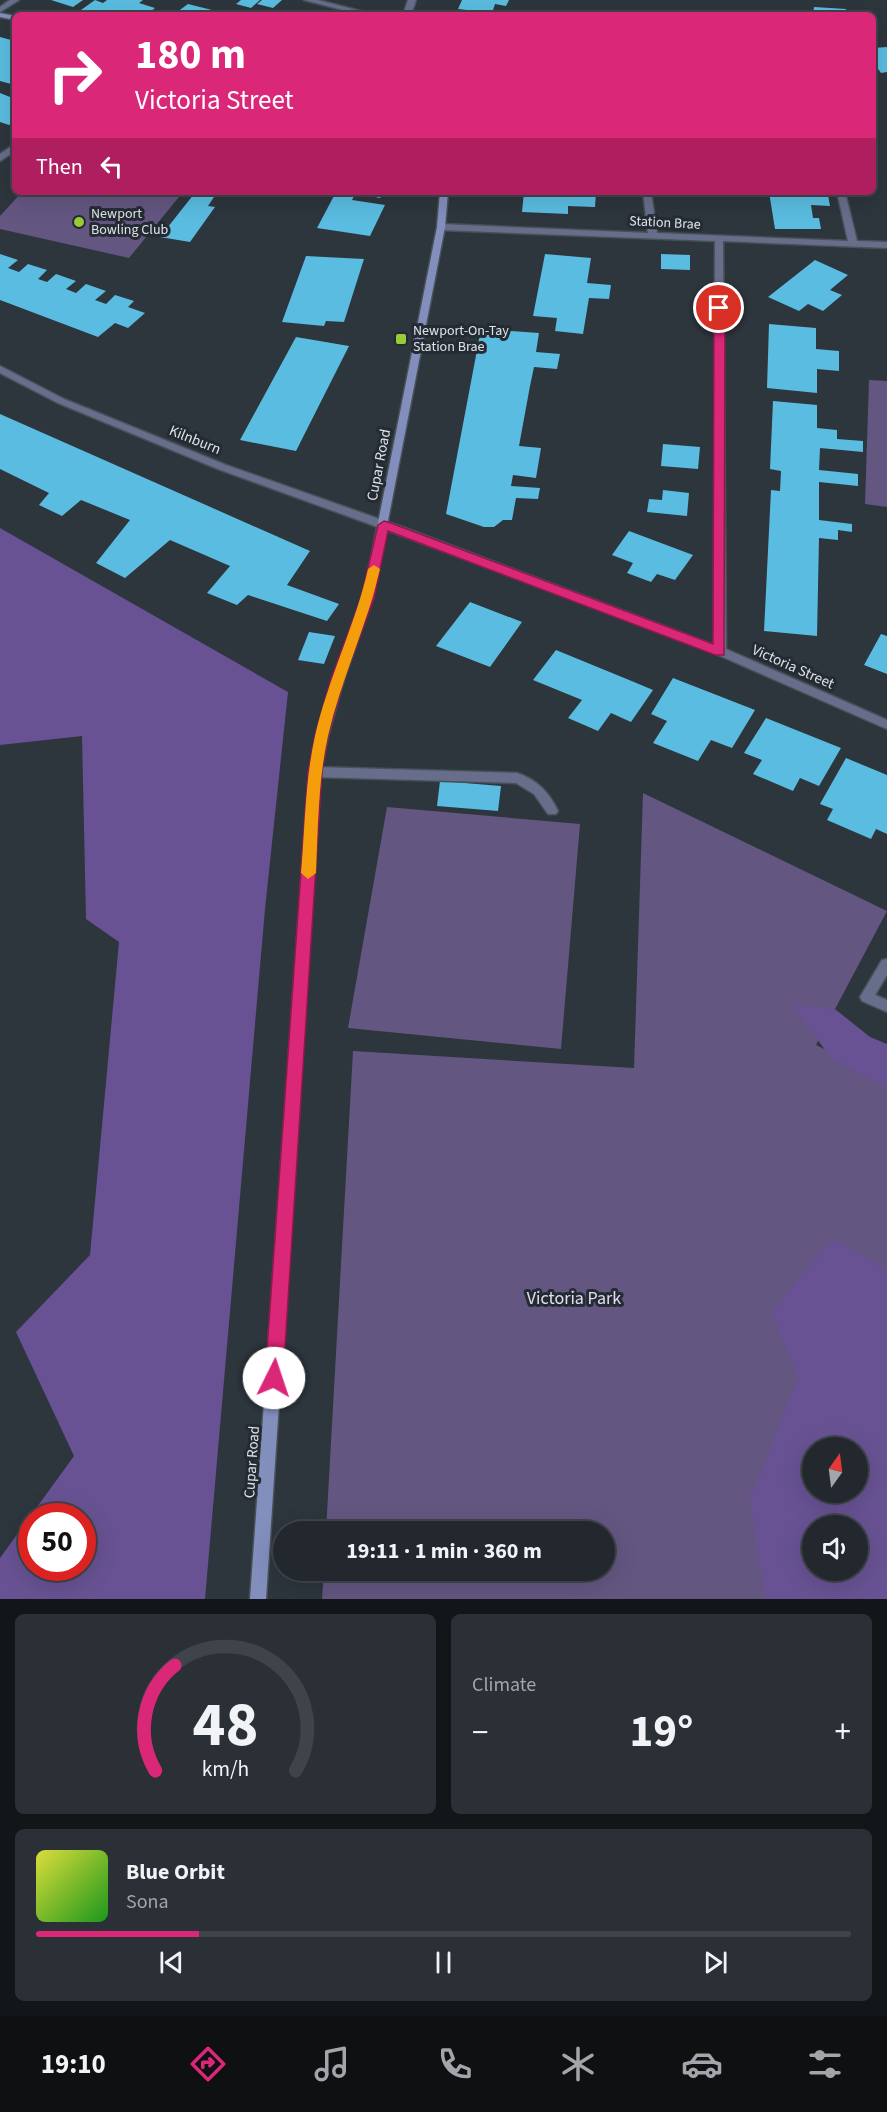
<!DOCTYPE html>
<html lang="en">
<head>
<meta charset="utf-8">
<style>
  :root { --surface:#22282e; --page:#2a3036; --text:#f1f3f6; --muted:#a2a6aa; --line:#3f444a; --accent:#db2777 }
  body { margin:0; font-family:"Source Sans 3",sans-serif; background:var(--page); color:var(--text); height:100vh; display:flex; flex-direction:column; font-size:22px; white-space:nowrap }
  * { box-sizing:border-box; margin:0 }
  p { font-size:20px; color:var(--muted) }
  .icon { flex:none; width:33px; height:33px; fill:none; stroke:currentColor; stroke-width:2; stroke-linecap:round; stroke-linejoin:round }
  .map { position:relative; height:1599px; overflow:hidden }
  .panel { display:flex; flex-direction:column; gap:15px; padding:15px; background:#131619; flex:1 }
  .panel>* { flex:none }
  .guide { position:absolute; left:12px; top:12px; width:864px; height:183px; border-radius:9px; box-shadow:0 6px 24px #0002,0 0 0 2px var(--line); background:#db2777; color:#fff; overflow:hidden }
  .needle { width:39px; rotate:14deg }
  .fabs { position:absolute; left:802px; top:1437px; display:grid; gap:12px }
  .fabs a { display:grid; place-items:center; width:66px; height:66px; border-radius:50%; background:var(--surface); box-shadow:0 6px 24px #0002,0 0 0 2px var(--line); font-size:30px }
  .speed { position:absolute; left:18px; top:1503px; display:flex; gap:12px; font-size:30px; font-weight:700; text-align:center }
  .speed>* { display:grid; place-content:center; width:78px; height:78px; border-radius:50%; background:var(--surface); box-shadow:0 6px 24px #0002,0 0 0 2px var(--line); line-height:1 }
  .speed .limit { border:9px solid #d22; background:#fff; color:#111 }
  .pin { position:absolute; display:grid; place-items:center; width:51px; height:51px; color:#fff; margin:-26px; border:3px solid #fff; border-radius:50%; box-shadow:0 2px 6px #0007 }
  .me { position:absolute; width:66px; margin:-33px; rotate:4deg; stroke-linejoin:round; filter:drop-shadow(0 0 4px #0008) }
  .turn { display:flex; align-items:center; gap:21px; height:126px; padding:0 24px; font-size:27px }
  .turn .icon { width:78px; height:78px; stroke-width:2.5 }
  .turn b { display:block; font-size:42px; line-height:51px }
  .then { display:flex; align-items:center; height:57px; padding:0 24px; background:#0003; gap:12px; font-size:22px }
  .big { font-size:45px; font-weight:700; line-height:1.1 }
  .panel .card { flex:1; display:flex; flex-direction:column; justify-content:center; gap:9px; min-width:0; padding:0 21px; border-radius:9px; background:var(--page) }
  .panel .dial { align-items:center; gap:0 }
  .dial svg { height:156px; overflow:visible; fill:none; stroke:var(--line); stroke-width:7; stroke-linecap:round; text-anchor:middle }
  .dial text { fill:var(--text); stroke:none }
  .song { display:flex; align-items:center; gap:18px }
  .cover { width:72px; height:72px; border-radius:9px; background:linear-gradient(135deg,hsl(60 70% 55%),hsl(120 70% 35%)) }
  .played { height:6px; border-radius:3px; background:linear-gradient(90deg,var(--accent) 20%,var(--line) 20%) }
  .keys { display:flex; justify-content:space-around; direction:ltr }
  .heat { display:flex; justify-content:space-between; align-items:center; font-size:33px; direction:ltr }
  .panel .tiles { flex:1; display:grid; gap:15px; grid-template-columns:1fr 1fr }
  .card:last-child { grid-column:span 2 }
  .trip { position:absolute; left:273px; top:1521px; width:342px; height:60px; border-radius:30px; background:var(--surface); box-shadow:0 6px 24px #0002,0 0 0 2px var(--line); font-weight:700; line-height:60px; text-align:center }
  .menu { display:flex; height:96px; justify-content:space-around; align-items:center; background:#0e1012; color:var(--muted) }
  .menu .icon { width:42px; height:42px }
  .menu .current { color:var(--accent) }
  .menu b { font-size:27px; color:var(--text) }
  .map>svg:first-child { display:block }
</style>
</head>
<body>
<div class="map">
<svg width="887" height="1599" viewBox="0 0 887 1599">
  <rect width="100%" height="100%" fill="#2d353d"/>
  <path fill="#635681" fill-rule="evenodd" d="M22,192h161l-54,66 -129,-29v-13z
    M869,380l18,1v126l-22,-3z
    M643,793l244,118 -71,134 71,34v520h-565l2,-28 280,-1v-38l-278,-1 27,-480 281,17zM813,1448h45v44h-45zM813,1526h45v44h-45z
    M387,807l193,17 -19,225 -213,-21z"/>
  <path fill="#685293" fill-rule="evenodd" d="M0,528l288,164 -23,217 -60,690h-205v-41l74,-102 -58,-124 74,-77 29,-313 -33,-23 -4,-183 -82,9zM82,1516v52h-50v-52z
    M792,1005l43,4 35,28 17,7v44l-56,-30z
    M832,1238l55,32v329h-122l-15,-99 48,-122 -26,-66zM813,1448h45v44h-45zM813,1526h45v44h-45z"/>
  <path fill="#5abce0" d="M51,0h32l-10,7z
    M95,0l8,3 4,-3h36l-4,3 16,5 -5,4 -7,-2 -7,5h-40l-15,-5z
    M241,0h19l-9,8 -15,-4z
    M262,0h20l-9,8 -16,-4z
    M462,0h47l-3,6 -11,-2 -3,9 -34,-4z
    M188,4l20,5 15,4 -3,2h-54l5,-4 6,1z
    M814,7l32,2v6h-33z
    M0,37l15,4v44l-15,-4z
    M887,47v25l-6,1 -8,-11v-14z
    M0,93l15,6v22l-6,4 -9,-3z
    M336,192h20l-4,8 33,5 -15,31 -53,-8z
    M362,192h23l-5,6 -20,-4z
    M524,192h72l-1,15 -27,-1v8l-46,-2z
    M769,192l59,3 2,11 -19,-1 2,13h6l2,11h-46z
    M194,194l20,3 -6,9 7,1 -25,35 -30,-5z
    M0,254l18,6 -10,8 11,4 9,-8 19,6 -9,9 9,3 9,-8 20,7 -10,8 10,4 10,-9 20,7 -11,9 11,4 9,-9 19,6 -6,6 17,6 -17,15 -13,-5 -17,14 -98,-37z
    M545,254l46,4 -4,25 24,2 -2,14 -20,-1 -6,36 -28,-3 2,-13 -24,-2z
    M661,254l29,1v15l-29,-1z
    M306,256l58,3 -20,63 -18,-1 -2,5 -42,-4z
    M815,260l33,15 -18,15 12,5 -19,16 -15,-7 -9,7 -31,-14z
    M769,324l47,4v21l23,2v20l-22,-2v24l-50,-5z
    M481,329l58,4 -3,19 24,2 -3,15 -23,-2 -4,19 -11,60 22,2 -5,30 -23,-3 -2,11 29,2 -2,11 -22,-1 -4,22h-9l-9,7h-10l-38,-13z
    M296,337l53,9 -53,105 -56,-11z
    M773,401l44,4v23l20,2v9l26,2v11l-43,-4 -1,22 39,4v12l-39,-4v38l33,4v8l-14,-2v10l-19,-2 -2,98 -53,-5 7,-141 9,1 1,-20 -11,-2z
    M0,414l310,137 -23,34 52,19 -12,17 -79,-26 -11,10 -30,-12 23,-27 -60,-26 -45,38 -29,-15 34,-43 -49,-20 -19,16 -23,-11 10,-12 -49,-24z
    M663,444l37,3 -2,22 -37,-3z
    M663,490l26,3 -2,23 -40,-4 2,-13 13,1z
    M629,531l64,24 -18,25 -18,-6 -6,8 -24,-9 6,-10 -21,-8z
    M470,602l52,20 -32,45 -54,-21z
    M309,632l26,4 -11,28 -26,-4z
    M881,634l6,2v38l-23,-9z
    M556,650l78,32 19,8 -22,32 -20,-9 -13,18 -30,-13 14,-18 -49,-20z
    M673,678l82,32 -23,38 -21,-8 -13,21 -45,-18 14,-22 -16,-7z
    M766,718l75,30 -22,38 -19,-8 -7,13 -40,-17 9,-14 -18,-7z
    M846,758l41,17v59l-11,-5 -5,10 -44,-19 6,-11 -13,-5z
    M440,781l61,5 -3,25 -61,-5z"/>
  <g fill="none" stroke-linecap="round" stroke-linejoin="round">
    <defs>
      <path id="lane" d="M10,0h9l-19,12v-5z
        M304,0h14l58,15h-14z
        M315,767l202,6c20,7 32,19 41,38l-2,3h-8l-14,-20 -18,-11 -201,-6 -6,-5z
        M887,959v16l-12,20 12,5v12l-25,-11 -2,-4 22,-37z"/>
      <path id="street" d="M408,0h8l-5,15h-8z
        M15,144v7l-15,10v-7z
        M643,192h8l6,41 191,8 -11,-49h8l12,49 30,1v6l-164,-7 3,408 161,71v9l-171,-75 -319,-120 -179,-65 -160,-66 -58,-30v-7l64,33 162,66 179,63 309,117 1,-404 -274,-11 -4,-3 4,-3 207,9z"/>
      <path id="secondary" d="M0,13l15,3v4l-15,-3z
        M440,192h8l-3,35 -72,371 -29,81 -16,57 -7,36 -55,827h-16l59,-827 7,-36 16,-57 31,-81 74,-371z"/>
    </defs>
    <use href="#lane" stroke="#495158" stroke-width="3"/>
    <use href="#street" stroke="#495158" stroke-width="3"/>
    <use href="#secondary" stroke="#495158" stroke-width="3"/>
    <use href="#lane" fill="#666e8c" fill-rule="evenodd"/>
    <use href="#street" fill="#666e8c" fill-rule="evenodd"/>
    <use href="#secondary" fill="#828ebc" fill-rule="evenodd"/>
  </g>
  <path fill="#db2777" stroke="#8e194d" stroke-width="1.5" d="M719,305l6,3 -1,347h-9l-327,-124 -14,67 -30,81 -16,57 -6,36 -39,606 -3,6 -6,2 -6,-2 -3,-6 43,-606 7,-36 16,-57 30,-81 17,-73 6,-4 4,1 325,122 1,-336z"/>
  <path fill="#f59e0b" d="M374,565l6,4c-13,57 -39,110 -52,167 -10,45 -10,92 -12,137l-8,6 -7,-6c4,-45 4,-92 14,-137 13,-57 40,-110 53,-167z"/>
  <g fill="#98cb37" stroke="#242b33" stroke-width="2">
    <circle cx="79" cy="222" r="6"/>
    <rect x="395" y="333" width="12" height="12" rx="3"/>
  </g>
  <g text-anchor="middle" dominant-baseline="central" stroke-width="6" stroke-linejoin="round" paint-order="stroke">
    <g font-size="14" fill="#dee3e8" stroke="#242b33" text-anchor="start">
      <text x="91" y="214">Newport<tspan x="91" dy="16">Bowling Club</tspan></text>
      <text x="413" y="331">Newport-On-Tay<tspan x="413" dy="16">Station Brae</tspan></text>
    </g>
    <g font-size="14" fill="#dee3e8" stroke="#242b33">
      <text transform="translate(665 223) rotate(3)">Station Brae</text>
    </g>
    <g font-size="15" fill="#dee3e8" stroke="#242b33">
      <text transform="translate(195 440) rotate(22)">Kilnburn</text>
      <text transform="translate(379 465) rotate(-79)">Cupar Road</text>
      <text transform="translate(793 667) rotate(24)">Victoria Street</text>
      <text transform="translate(252 1462) rotate(-86)">Cupar Road</text>
    </g>
    <g font-size="18" fill="#e2ddf0" stroke="#242b33">
      <text x="574" y="1298">Victoria Park</text>
    </g>
  </g>
</svg>
<div class="fabs">
<a><svg class="needle" viewBox="-14 -14 28 28"><path d="M0-13l5 13h-10z" fill="#e53935"/><path d="M0 13l5-13h-10z" fill="#a2a6aa"/></svg></a>
<a><svg class="icon" aria-label="sound" viewBox="0 0 24 24"><path d="M4 9h4l5-4v14l-5-4H4zM17 9q2 3 0 6"/></svg></a>
</div>
<div class="speed"><div class="limit">50</div></div>
<div class="pin" style="left:719px;top:308px;background:#d93025"><svg class="icon" aria-label="arrive" viewBox="0 0 24 24"><path d="M6 21V4h12l-3 4 3 4H6"/></svg></div>
<svg class="me" style="left:274px;top:1378px" viewBox="-20 -20 40 40"><circle r="19" fill="#fff"/><path d="M0-13L10 11 0 6-10 11z" fill="#db2777"/></svg>
<div class="trip">19:11 · 1 min · 360 m</div>
<div class="guide">
<div class="turn"><svg class="icon" aria-label="right" viewBox="0 0 24 24"><path d="M7 20v-9h11M14 6l5 5-5 5"/></svg><div><b>180 m</b>Victoria Street</div></div>
<div class="then">Then<svg class="icon" aria-label="left" viewBox="0 0 24 24"><path d="M17 20v-9H6M10 6l-5 5 5 5"/></svg></div>
</div>
</div>
<section class="panel">
<div class="tiles">
<div class="card dial"><svg viewBox="0 0 100 80">
<path d="M14 69A42 42 0 1 1 86 69"/>
<path d="M14 69A42 42 0 0 1 24 15" stroke="#db2777"/>
<text x="50" y="56" font-size="32" font-weight="700">48</text>
<text x="50" y="72" font-size="11">km/h</text>
</svg></div>
<div class="card"><p>Climate</p>
<div class="heat"><a>−</a><b class="big">19°</b><a>+</a></div>
</div>
<div class="card">
<div class="song"><i class="cover"></i><div><b>Blue Orbit</b><p>Sona</p></div></div>
<div class="played"></div>
<div class="keys"><svg class="icon" aria-label="previous" viewBox="0 0 24 24"><path d="M18 5L8 12l10 7zM5 5v14"/></svg><svg class="icon" aria-label="pause" viewBox="0 0 24 24"><path d="M8 5v14M16 5v14"/></svg><svg class="icon" aria-label="next" viewBox="0 0 24 24"><path d="M6 5l10 7-10 7zM19 5v14"/></svg></div>
</div>
</div>
</section>
<nav class="menu">
<b>19:10</b>
<svg class="icon current" aria-label="directions" viewBox="0 0 24 24"><path d="M12 3l9 9-9 9-9-9zM9 14v-3h6M13 9l2 2-2 2"/></svg>
<svg class="icon" aria-label="music" viewBox="0 0 24 24"><path d="M9 18V5l10-2v13"/><circle cx="6" cy="18" r="3"/><circle cx="16" cy="16" r="3"/></svg>
<svg class="icon" aria-label="phone" viewBox="0 0 24 24"><path d="M5 4h4l2 5-3 2q2 4 5 5l2-3 5 2v4C11 20 4 13 5 4z"/></svg>
<svg class="icon" aria-label="climate" viewBox="0 0 24 24"><path d="M12 3v18M4 7l16 10M4 17L20 7"/></svg>
<svg class="icon" aria-label="car" viewBox="0 0 24 24"><path d="M5 17H2v-5l4-1 3-4h7l3 4 3 1v5h-3M9 17h6M6 11h13"/><circle cx="7" cy="17" r="2"/><circle cx="17" cy="17" r="2"/></svg>
<svg class="icon" aria-label="filters" viewBox="0 0 24 24"><path d="M4 7h16M4 17h16"/><circle cx="9" cy="7" r="2"/><circle cx="15" cy="17" r="2"/></svg>
</nav>
</body>
</html>
